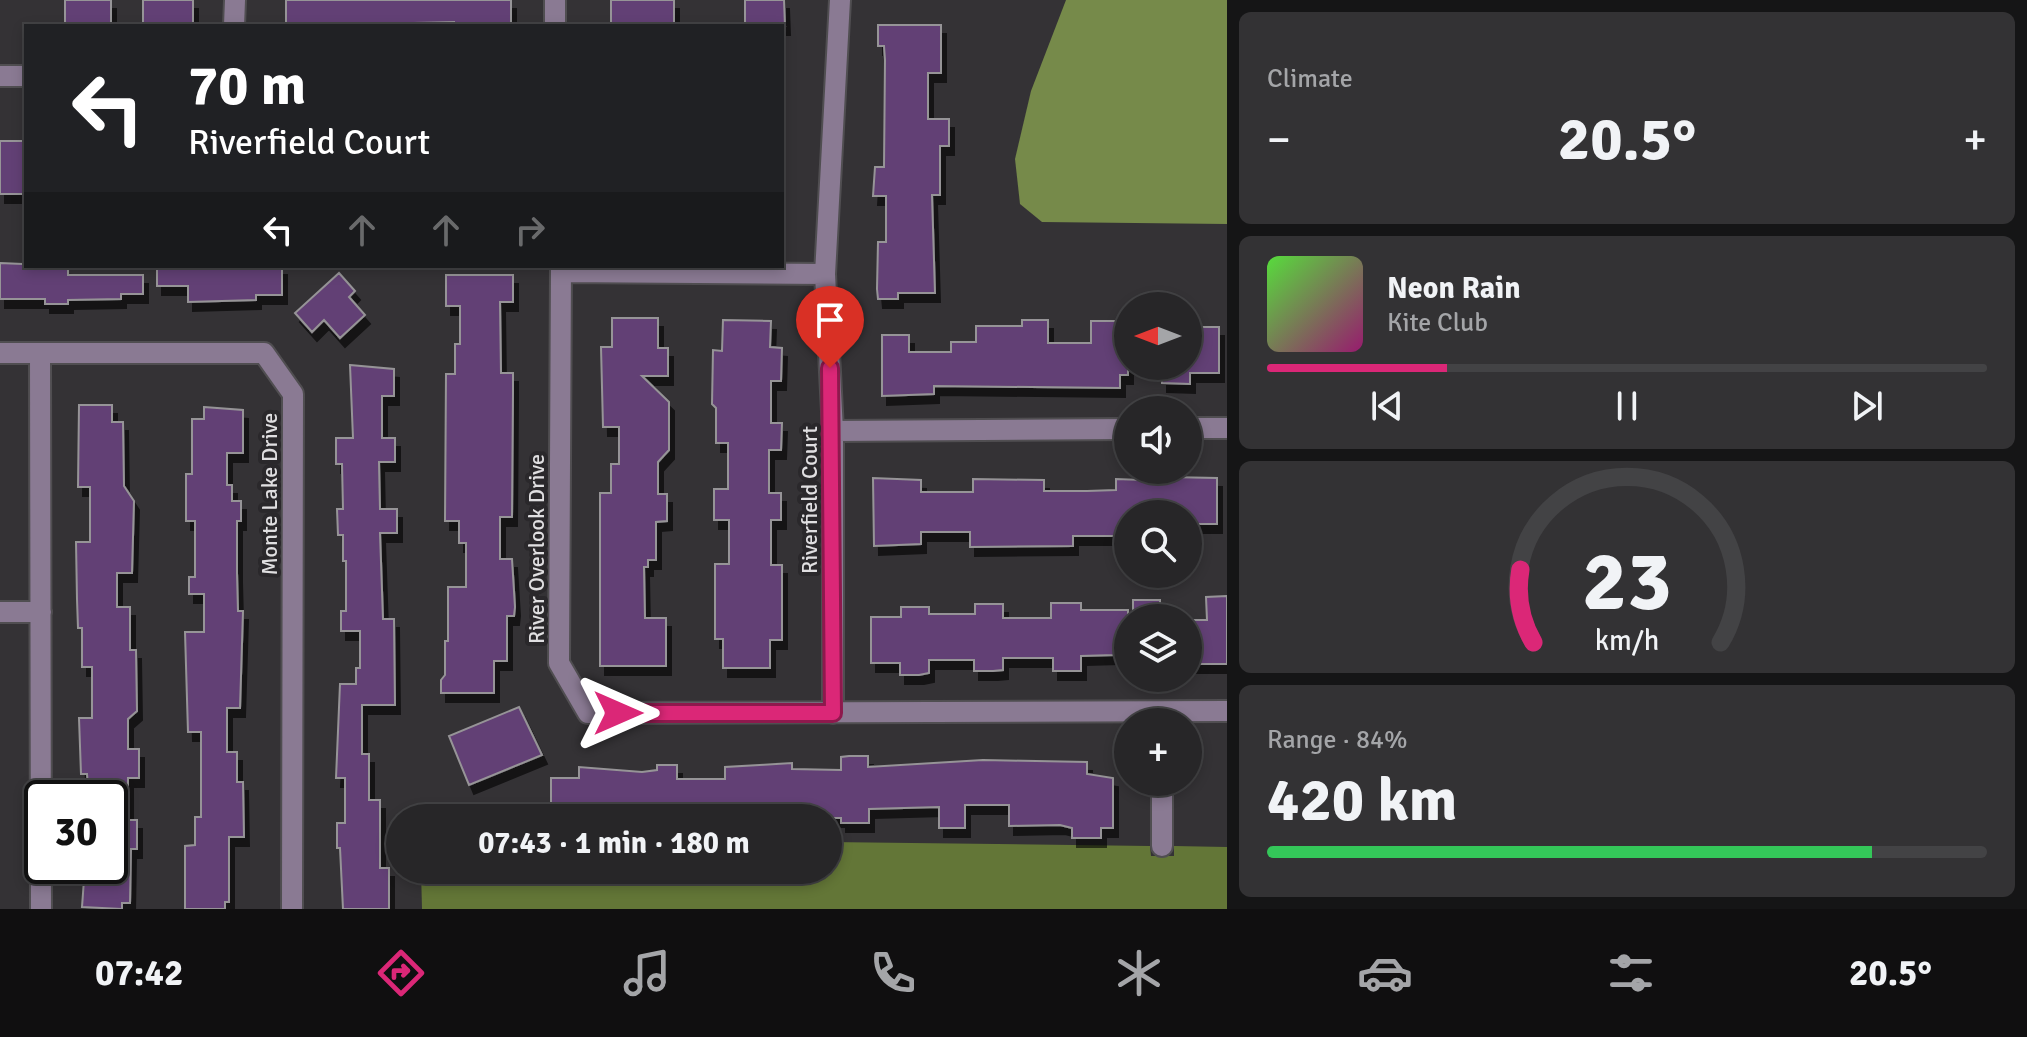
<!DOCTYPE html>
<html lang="en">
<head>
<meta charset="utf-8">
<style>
  :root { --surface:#272628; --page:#333234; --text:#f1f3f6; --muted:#a4a5a8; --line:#434345; --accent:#db2777 }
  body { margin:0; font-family:Signika,sans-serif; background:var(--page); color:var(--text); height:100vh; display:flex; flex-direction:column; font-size:30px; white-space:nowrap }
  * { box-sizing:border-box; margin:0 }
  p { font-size:26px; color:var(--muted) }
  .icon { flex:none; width:44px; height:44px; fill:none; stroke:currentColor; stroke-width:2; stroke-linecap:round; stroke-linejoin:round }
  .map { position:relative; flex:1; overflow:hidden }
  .side { display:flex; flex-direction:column; gap:12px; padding:12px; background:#151516; width:800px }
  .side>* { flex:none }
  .top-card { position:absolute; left:24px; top:24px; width:760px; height:244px; border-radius:0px; box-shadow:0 4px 12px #0003,0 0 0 2px var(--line); background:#202124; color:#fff; overflow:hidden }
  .needle { width:52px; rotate:270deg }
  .buttons { position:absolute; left:1114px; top:292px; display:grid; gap:16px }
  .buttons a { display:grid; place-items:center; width:88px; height:88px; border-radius:50%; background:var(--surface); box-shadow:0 4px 12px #0003,0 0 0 2px var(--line); font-size:40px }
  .speed { position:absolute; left:24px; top:780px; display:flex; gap:16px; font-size:40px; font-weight:700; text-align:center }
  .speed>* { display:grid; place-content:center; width:104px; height:104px; border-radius:50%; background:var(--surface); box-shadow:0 4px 12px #0003,0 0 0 2px var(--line); line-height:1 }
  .speed .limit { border:4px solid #111; border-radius:12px; background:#fff; color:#111 }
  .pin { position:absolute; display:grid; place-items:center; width:68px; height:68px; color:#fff; margin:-82px -34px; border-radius:50% 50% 50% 0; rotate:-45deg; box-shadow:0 0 8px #0007 }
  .pin .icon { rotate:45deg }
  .me { position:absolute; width:88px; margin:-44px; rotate:90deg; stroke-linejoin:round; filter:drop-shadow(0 0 6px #0008) }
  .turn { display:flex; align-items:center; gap:28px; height:168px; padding:0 32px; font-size:36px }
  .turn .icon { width:104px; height:104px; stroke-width:2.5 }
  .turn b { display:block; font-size:56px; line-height:68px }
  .lanes { display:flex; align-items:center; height:76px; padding:0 32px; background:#0003; justify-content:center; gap:40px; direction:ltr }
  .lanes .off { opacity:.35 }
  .big { font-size:60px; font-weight:700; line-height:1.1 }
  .side .card { flex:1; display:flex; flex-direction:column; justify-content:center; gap:12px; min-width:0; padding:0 28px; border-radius:12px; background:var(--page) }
  .side .dial { align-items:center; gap:0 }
  .dial svg { height:208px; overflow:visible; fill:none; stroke:var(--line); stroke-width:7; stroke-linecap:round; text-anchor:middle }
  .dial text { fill:var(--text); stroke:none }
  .song { display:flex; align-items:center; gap:24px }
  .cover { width:96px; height:96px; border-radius:12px; background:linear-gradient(135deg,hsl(110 70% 55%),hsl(320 70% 35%)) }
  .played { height:8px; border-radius:4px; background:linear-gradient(90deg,var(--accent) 25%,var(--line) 25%) }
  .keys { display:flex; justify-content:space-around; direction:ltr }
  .heat { display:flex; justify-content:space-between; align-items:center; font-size:44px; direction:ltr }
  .charge { height:12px; border-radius:6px; background:linear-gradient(90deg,#34c759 84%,var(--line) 0) }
  .trip { position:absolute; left:386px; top:804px; width:456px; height:80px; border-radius:40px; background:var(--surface); box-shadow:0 4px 12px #0003,0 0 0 2px var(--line); font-weight:700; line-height:80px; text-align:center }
  .tabs { display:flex; height:128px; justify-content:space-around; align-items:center; background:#100f10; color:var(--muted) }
  .tabs .icon { width:56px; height:56px }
  .tabs .current { color:var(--accent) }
  .tabs b { font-size:36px; color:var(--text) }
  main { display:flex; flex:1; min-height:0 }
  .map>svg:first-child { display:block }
</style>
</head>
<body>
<main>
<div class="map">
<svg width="1227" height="909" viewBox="0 0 1227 909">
  <defs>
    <filter id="shadow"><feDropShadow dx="5" dy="9" stdDeviation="0" flood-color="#0009"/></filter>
  </defs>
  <rect width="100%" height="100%" fill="#343235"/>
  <path fill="#637637" d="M828,842l322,4 1,10h23v-10l53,1v62h-805l-1,-39h407z"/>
  <path fill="#768a4a" d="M1066,0h161v224l-185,-2 -22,-18 -5,-45 16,-68z"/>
  <path fill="#624074" stroke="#969497" stroke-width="2" filter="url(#shadow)" d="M65,0h46v26h-46z
    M143,0h50v26h-50z
    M286,0h225v26h-57v-4l-168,4z
    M611,0h63v26h-63z
    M745,0h39l1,26h-40z
    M878,25h63v48h-13v46h21v27h-9v49h-8l3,98h-37v6h-20l-1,-10 1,-47h8v-46h-13l2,-29h9l1,-107 -1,-14h-6z
    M0,141h26v53h-26z
    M0,263l68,3v9h75v19h-22v5l-53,1v4h-23v-5h-45z
    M157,266h125v29h-26v5l-68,2v-16h-31z
    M339,273l16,18 -6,6 16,18 -25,23 -16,-18 -12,12 -17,-19z
    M446,275h67v27h-13l1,71h12v19l-1,125h-12v42h12l3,48 -1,9h-7v45h-13v32h-53v-13l4,-5v-34h3v-54h18v-44h-7v-22h-14l1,-147h9v-30h5v-38h-14z
    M612,318h46v30h10v28h-26l27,26v48l-11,12v32h9v27l-11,1v38h-8v7h-4l1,51h21v48h-66v-173h11v-29h8v-37h-16l-2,-80h11z
    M723,320l48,1 -1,26 12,1 -1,33h-10v42h11l-1,27h-12v43h12v27h-10v45h11v75h-12v28h-47v-29h-8v-75h14v-44h-15v-31h14v-46h-12v-35l-4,-4 1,-54 9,1z
    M1022,320h26v23h43v-22h28v8h9v46h-8v13l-186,-2v8l-52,2v-61h27v17h42v-10h25v-16h46z
    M1188,327h31v46h-29v11l-28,-1v-17h26z
    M350,365l44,4v27h-12v42h13v24h-16l1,47h17v24h-17l3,86h11l1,86h-33v49h7v46h11v68h9v41h-46l-3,-61h-3v-25h8v-45h-9l4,-94h16v-16h4v-37h-19v-20h5v-50h-3v-26h-5l-1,-26h6l-1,-45h-6v-26h17z
    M79,405h33v17h11l1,64 10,15 -2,72h-15v34h13v43h6l1,61 -9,8v30h11v29h-11v42h9v29h-6l-1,54h-8v6l-40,-2 3,-41h25v-68h-21l-2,-24h-6l-2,-56h13v-51h-10v-39h-4l-1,-29 -1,-57h14v-55h-12z
    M204,407l39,3v43h-16v32h5v16h9v20h-4v52l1,38h5l-3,97h-13v44h10v30h6l1,55h-15v65h-4v7h-40v-63l10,-1v-28h6v-85h-13l-3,-100h19v-38h-15v-17h6v-56h-9v-47h6v-55h12z
    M1168,477l49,1v46h-29v-10h-60v22h-55v10l-103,1v-15h-49v12l-47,2 -1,-68 48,2v12h52v-13l71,1v11h43l29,-1v-11l52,2z
    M1227,596v68h-39v-44h19l-1,-23z
    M1133,600h27v18h-27z
    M1051,603h30v7h47v34h-6v8h-7v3l-34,1v15h-28v-13h-50v12l-10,1h-19v-11h-45v13l-10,2h-19v-12h-29v-46h30v-10h28v7h46v-10h28v14h48z
    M519,707l23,48 -73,30 -20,-49z
    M849,756h19v11l115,-7 104,2v12l26,4v50h-12v10h-29v-10l-12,-3 -51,1v-21h-44v23h-26v-21l-70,2v14h-28v-5h-290v-40h28v-11l63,5 15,-2v-5h20v14h48v-12l67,-4v6l49,1v-13z"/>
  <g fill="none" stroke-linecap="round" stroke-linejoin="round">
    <defs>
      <path id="minor" d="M234,26l1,-26
        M555,26v-26
        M0,76h26
        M561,266l-2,397 29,50 639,-2
        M562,272l263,2
        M0,353h264l29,41 -1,515
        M40,354l1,555
        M1188,428h39
        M833,431l295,-2
        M0,612h41
        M833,713v-282l-8,-157 15,-274
        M1162,782v64"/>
    </defs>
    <use href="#minor" stroke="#504e51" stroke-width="24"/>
    <use href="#minor" stroke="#8a7a93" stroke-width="20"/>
  </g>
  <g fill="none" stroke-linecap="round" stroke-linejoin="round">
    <defs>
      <path id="route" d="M618,713h215l-3,-345"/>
    </defs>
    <use href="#route" stroke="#8e194d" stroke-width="20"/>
    <use href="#route" stroke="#db2777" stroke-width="14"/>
  </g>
  <g text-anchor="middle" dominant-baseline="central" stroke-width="8" stroke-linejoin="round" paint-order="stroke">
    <g font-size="22" fill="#e0dfe1" stroke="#2a282b">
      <text transform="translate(269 494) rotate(-90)">Monte Lake Drive</text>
      <text transform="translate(809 500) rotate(-90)">Riverfield Court</text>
      <text transform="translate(536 549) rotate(-90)">River Overlook Drive</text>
    </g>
  </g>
</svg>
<div class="buttons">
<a><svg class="needle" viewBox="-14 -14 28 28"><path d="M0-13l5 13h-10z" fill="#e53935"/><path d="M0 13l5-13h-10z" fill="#a4a5a8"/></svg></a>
<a><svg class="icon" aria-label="sound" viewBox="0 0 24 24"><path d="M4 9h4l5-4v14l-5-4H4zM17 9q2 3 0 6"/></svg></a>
<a><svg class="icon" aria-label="search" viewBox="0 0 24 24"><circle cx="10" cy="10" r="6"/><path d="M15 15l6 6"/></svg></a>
<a><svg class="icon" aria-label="layers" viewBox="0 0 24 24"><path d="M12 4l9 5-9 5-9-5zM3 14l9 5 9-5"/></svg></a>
<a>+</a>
</div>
<div class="speed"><div class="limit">30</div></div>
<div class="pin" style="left:830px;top:368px;background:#d93025"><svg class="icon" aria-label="arrive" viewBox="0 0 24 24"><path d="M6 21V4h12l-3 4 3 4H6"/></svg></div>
<svg class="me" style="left:618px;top:713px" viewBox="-20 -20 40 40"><path d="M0-17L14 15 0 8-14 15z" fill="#db2777" stroke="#fff" stroke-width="4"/></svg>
<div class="trip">07:43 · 1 min · 180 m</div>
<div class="top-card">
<div class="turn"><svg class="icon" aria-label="left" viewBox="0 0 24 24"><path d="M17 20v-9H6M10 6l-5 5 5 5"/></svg><div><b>70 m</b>Riverfield Court</div></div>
<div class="lanes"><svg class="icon" aria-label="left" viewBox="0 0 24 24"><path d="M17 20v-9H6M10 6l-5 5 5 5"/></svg><svg class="icon off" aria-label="ahead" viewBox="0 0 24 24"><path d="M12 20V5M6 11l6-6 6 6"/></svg><svg class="icon off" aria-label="ahead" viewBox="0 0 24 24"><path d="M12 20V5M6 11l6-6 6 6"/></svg><svg class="icon off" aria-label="right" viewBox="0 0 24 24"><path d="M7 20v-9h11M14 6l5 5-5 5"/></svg></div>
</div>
</div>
<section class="side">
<div class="card"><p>Climate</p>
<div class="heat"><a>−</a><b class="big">20.5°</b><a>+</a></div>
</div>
<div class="card">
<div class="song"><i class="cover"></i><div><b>Neon Rain</b><p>Kite Club</p></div></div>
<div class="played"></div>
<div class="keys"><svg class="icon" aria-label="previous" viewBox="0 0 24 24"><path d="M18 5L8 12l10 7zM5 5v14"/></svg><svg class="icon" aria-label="pause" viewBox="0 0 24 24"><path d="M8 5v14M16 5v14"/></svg><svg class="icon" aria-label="next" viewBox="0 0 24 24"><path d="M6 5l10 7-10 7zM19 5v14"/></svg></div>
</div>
<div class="card dial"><svg viewBox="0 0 100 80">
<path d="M14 69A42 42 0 1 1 86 69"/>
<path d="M14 69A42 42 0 0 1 9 41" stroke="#db2777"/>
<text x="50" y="56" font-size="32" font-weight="700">23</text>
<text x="50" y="72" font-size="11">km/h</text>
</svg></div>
<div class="card"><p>Range · 84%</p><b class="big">420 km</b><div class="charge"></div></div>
</section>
</main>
<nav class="tabs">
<b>07:42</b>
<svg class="icon current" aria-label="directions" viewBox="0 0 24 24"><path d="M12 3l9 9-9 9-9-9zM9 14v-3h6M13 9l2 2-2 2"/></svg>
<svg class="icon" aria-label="music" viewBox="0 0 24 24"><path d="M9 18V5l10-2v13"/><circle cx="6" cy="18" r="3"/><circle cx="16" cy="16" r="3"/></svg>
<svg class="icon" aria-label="phone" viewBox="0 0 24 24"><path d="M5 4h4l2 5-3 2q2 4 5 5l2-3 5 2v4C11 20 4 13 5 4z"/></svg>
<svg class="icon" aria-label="climate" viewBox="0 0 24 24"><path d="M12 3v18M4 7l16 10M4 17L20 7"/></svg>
<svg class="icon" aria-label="car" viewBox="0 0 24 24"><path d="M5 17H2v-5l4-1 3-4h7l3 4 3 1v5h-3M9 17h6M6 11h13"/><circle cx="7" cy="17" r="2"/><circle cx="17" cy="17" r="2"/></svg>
<svg class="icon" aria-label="filters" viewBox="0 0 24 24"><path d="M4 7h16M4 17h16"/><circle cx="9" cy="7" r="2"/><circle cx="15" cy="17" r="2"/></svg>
<b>20.5°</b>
</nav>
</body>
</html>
